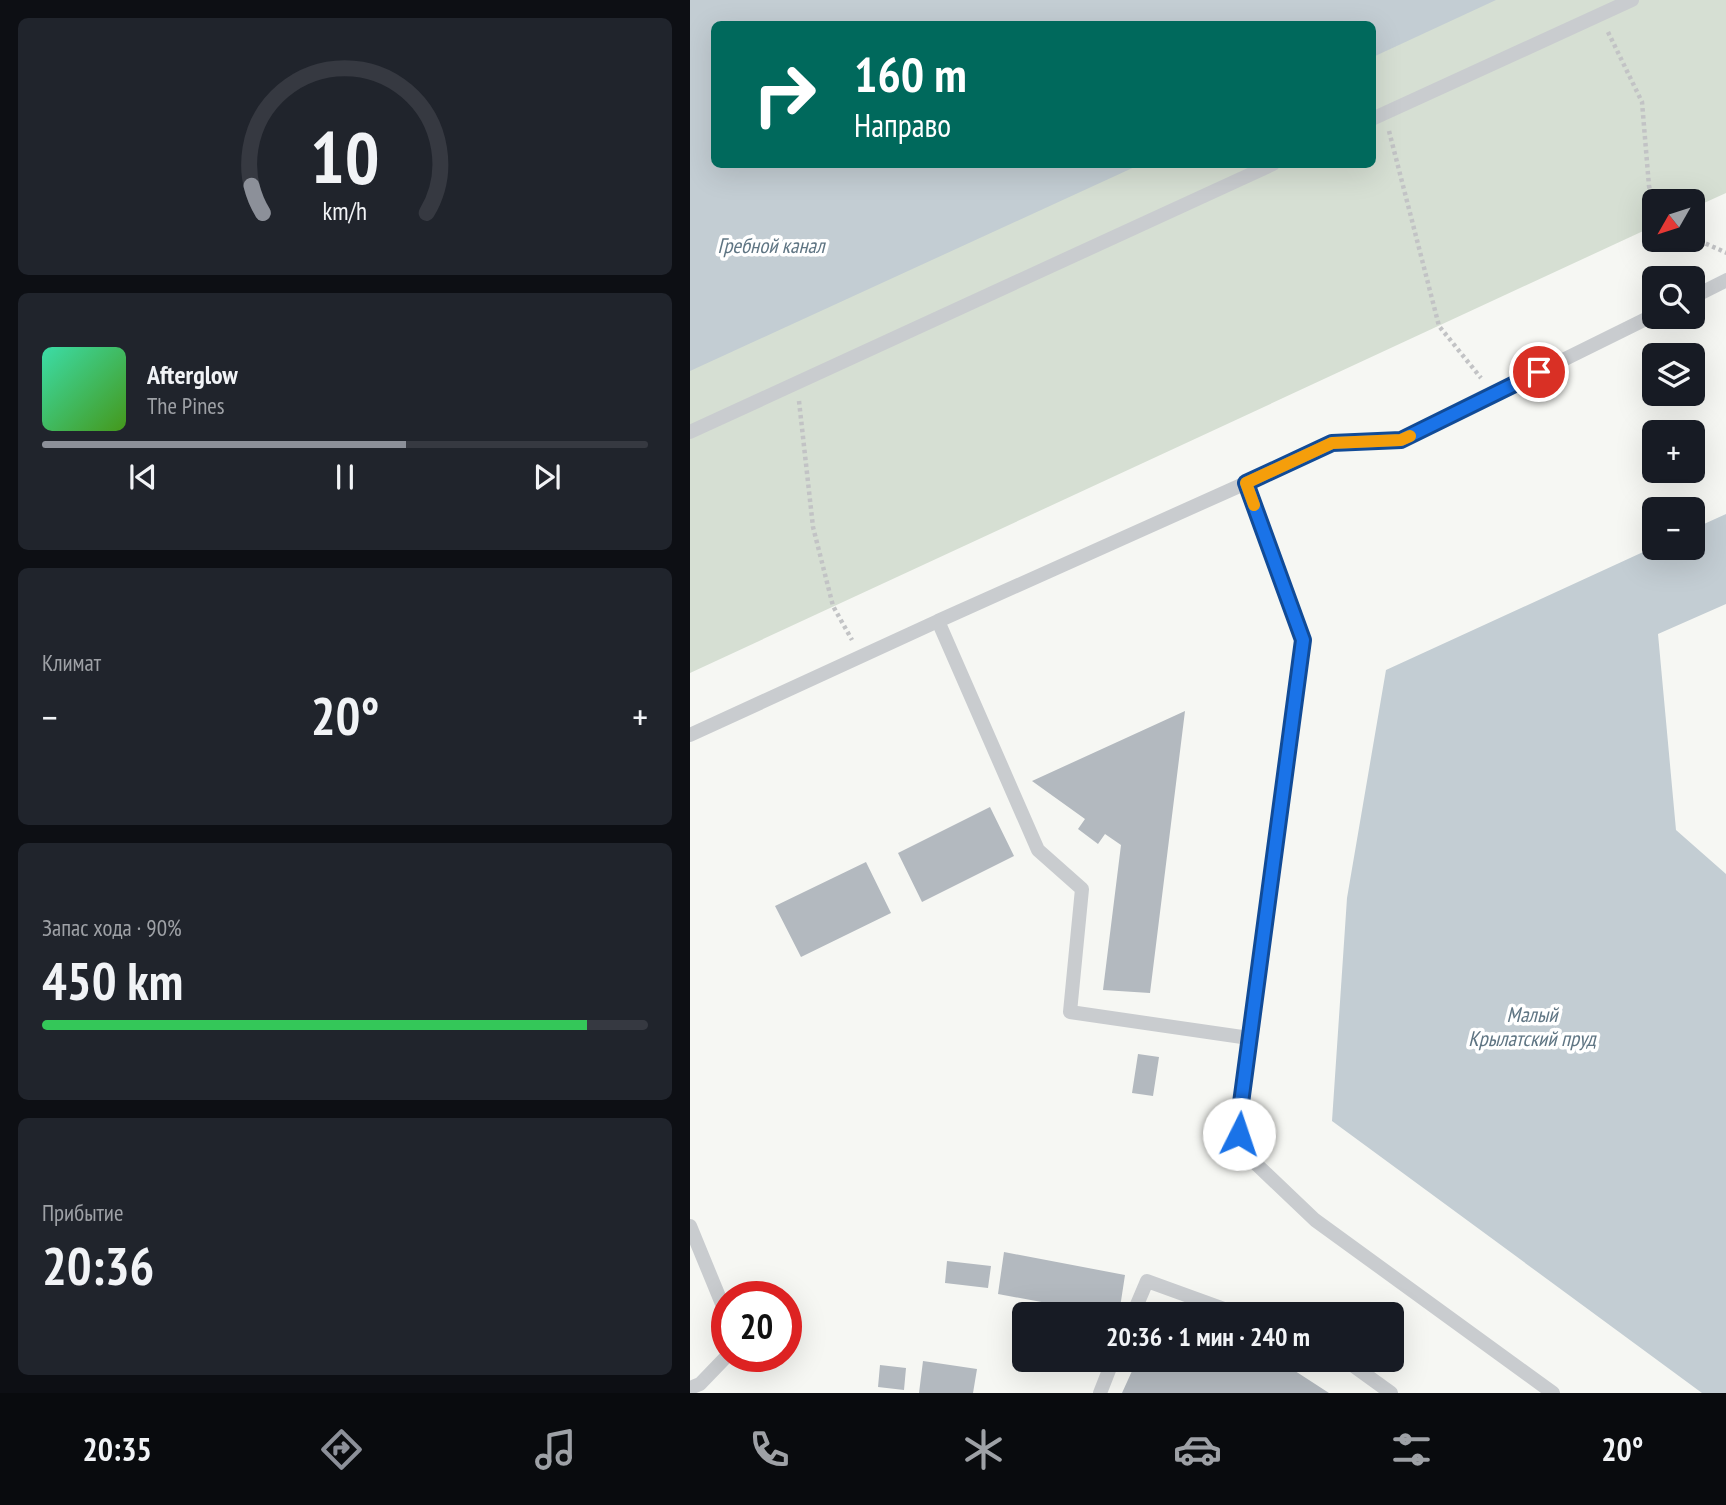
<!DOCTYPE html>
<html lang="ru">
<head>
<meta charset="utf-8">
<style>
  :root { --surface:#171b24; --page:#20242c; --text:#f1f3f6; --muted:#9ea1a6; --line:#363941; --accent:#8c9099 }
  body { margin:0; font-family:"PT Sans Narrow",sans-serif; background:var(--page); color:var(--text); height:100vh; display:flex; flex-direction:column; font-size:26px; white-space:nowrap }
  * { box-sizing:border-box; margin:0 }
  p { font-size:23px; color:var(--muted) }
  .icon { flex:none; width:38px; height:38px; fill:none; stroke:currentColor; stroke-width:2; stroke-linecap:round; stroke-linejoin:round }
  .map { position:relative; flex:1; overflow:hidden }
  .panel { display:flex; flex-direction:column; gap:18px; padding:18px; background:#0d0f14; width:690px }
  .panel>* { flex:none }
  .guide { position:absolute; left:21px; top:21px; width:665px; height:147px; border-radius:10px; box-shadow:0 7px 28px #0002; background:#00695c; color:#fff; overflow:hidden }
  .needle { width:46px; rotate:231deg }
  .controls { position:absolute; left:952px; top:189px; display:grid; gap:14px }
  .controls a { display:grid; place-items:center; width:63px; height:63px; border-radius:10px; background:var(--surface); box-shadow:0 7px 28px #0002; font-size:35px }
  .speed { position:absolute; left:21px; top:1281px; display:flex; gap:14px; font-size:35px; font-weight:700; text-align:center }
  .speed>* { display:grid; place-content:center; width:91px; height:91px; border-radius:50%; background:var(--surface); box-shadow:0 7px 28px #0002; line-height:1 }
  .speed .limit { border:10px solid #d22; background:#fff; color:#111 }
  .pin { position:absolute; display:grid; place-items:center; width:60px; height:60px; color:#fff; margin:-30px; border:4px solid #fff; border-radius:50%; box-shadow:0 2px 7px #0007 }
  .me { position:absolute; width:77px; margin:-38px; rotate:4deg; stroke-linejoin:round; filter:drop-shadow(0 0 5px #0008) }
  .turn { display:flex; align-items:center; gap:24px; height:147px; padding:0 28px; font-size:32px }
  .turn .icon { width:91px; height:91px; stroke-width:2.5 }
  .turn b { display:block; font-size:49px; line-height:60px }
  .big { font-size:52px; font-weight:600; line-height:1.1 }
  .panel .tile { flex:1; display:flex; flex-direction:column; justify-content:center; gap:10px; min-width:0; padding:0 24px; border-radius:10px; background:var(--page) }
  .panel .dial { align-items:center; gap:0 }
  .dial svg { height:182px; overflow:visible; fill:none; stroke:var(--line); stroke-width:7; stroke-linecap:round; text-anchor:middle }
  .dial text { fill:var(--text); stroke:none }
  .song { display:flex; align-items:center; gap:21px }
  .cover { width:84px; height:84px; border-radius:10px; background:linear-gradient(135deg,hsl(160 70% 55%),hsl(100 70% 35%)) }
  .played { height:7px; border-radius:4px; background:linear-gradient(90deg,var(--accent) 60%,var(--line) 60%) }
  .keys { display:flex; justify-content:space-around; direction:ltr }
  .heat { display:flex; justify-content:space-between; align-items:center; font-size:38px; direction:ltr }
  .charge { height:10px; border-radius:5px; background:linear-gradient(90deg,#34c759 90%,var(--line) 0) }
  .trip { position:absolute; left:322px; top:1302px; width:392px; height:70px; border-radius:10px; background:var(--surface); box-shadow:0 7px 28px #0002; font-weight:600; line-height:70px; text-align:center }
  .dock { display:flex; height:112px; justify-content:space-around; align-items:center; background:#090b0e; color:var(--muted) }
  .dock .icon { width:49px; height:49px }
  .dock .selected { color:var(--accent) }
  .dock b { font-size:32px; color:var(--text) }
  main { display:flex; flex:1; min-height:0 }
  .map>svg:first-child { display:block }
</style>
</head>
<body>
<main>
<section class="panel">
<div class="tile dial"><svg viewBox="0 0 100 80">
<path d="M14 69A42 42 0 1 1 86 69"/>
<path d="M14 69A42 42 0 0 1 9 57" stroke="#8c9099"/>
<text x="50" y="56" font-size="32" font-weight="700">10</text>
<text x="50" y="72" font-size="11">km/h</text>
</svg></div>
<div class="tile">
<div class="song"><i class="cover"></i><div><b>Afterglow</b><p>The Pines</p></div></div>
<div class="played"></div>
<div class="keys"><svg class="icon" aria-label="previous" viewBox="0 0 24 24"><path d="M18 5L8 12l10 7zM5 5v14"/></svg><svg class="icon" aria-label="pause" viewBox="0 0 24 24"><path d="M8 5v14M16 5v14"/></svg><svg class="icon" aria-label="next" viewBox="0 0 24 24"><path d="M6 5l10 7-10 7zM19 5v14"/></svg></div>
</div>
<div class="tile"><p>Климат</p>
<div class="heat"><a>−</a><b class="big">20°</b><a>+</a></div>
</div>
<div class="tile"><p>Запас хода · 90%</p><b class="big">450 km</b><div class="charge"></div></div>
<div class="tile"><p>Прибытие</p><b class="big">20:36</b></div>
</section>
<div class="map">
<svg width="1037" height="1393" viewBox="0 0 1037 1393">
  <rect width="100%" height="100%" fill="#f6f7f3"/>
  <path fill="#d6dfd3" fill-rule="evenodd" d="M0,0h1036v193l-33,15v-7h-39v25l-964,447zM24,24h658v140h-658z"/>
  <path fill="#c3cdd3" d="M0,0h806l-123,57 -1,-33h-658v140l425,1 -449,206z
    M1036,514v90l-68,30 18,196 50,44 1,519h-25l-370,-272 15,-223 39,-228 268,-123 39,1v-19z"/>
  <path fill="#b3b9bf" d="M495,711l-35,282 -47,-3 18,-145 -16,-11 -7,10 -20,-15 7,-10 -53,-38z
    M300,807l24,49 -92,46 -24,-49z
    M176,862l25,51 -90,44 -26,-51z
    M448,1054l21,3 -6,39 -21,-3z
    M314,1252l121,23 -6,39h-13l-108,-20z
    M257,1261l44,5 -3,22 -43,-5z
    M447,1360h129l26,9 37,24h-207z
    M233,1361l54,8 -4,24h-54z
    M190,1365l26,3 -2,22 -26,-3z"/>
  <g fill="none" stroke-linecap="round" stroke-linejoin="round">
    <path stroke="#c2c3c5" stroke-width="4.5" stroke-dasharray="3.5 3.5" stroke-linecap="butt" d="M918,32l34,70 7,84 5,17
      M699,131l50,195 42,52
      M1003,238l34,15
      M109,401l14,126 20,79 19,34"/>
    <path stroke="#c9cccf" stroke-width="14" d="M682,119l260,-119
      M1003,297l34,-17
      M0,432l583,-268
      M556,483l57,157 -62,463 -2,31 13,26 63,60 238,173
      M0,735l248,-114
      M559,1038l-179,-26 12,-123 -44,-39 -100,-229 308,-138 86,-40 69,-3 253,-125
      M0,1226l37,90
      M443,1314l14,-33 91,33
      M651,1360l10,4 40,29
      M0,1388l10,-4 27,-28
      M410,1393l13,-33"/>
  </g>
  <g fill="none" stroke-linecap="round" stroke-linejoin="round">
    <defs>
      <path id="route" d="M549,1134l2,-31 62,-463 -57,-157 86,-40 69,-3 138,-68"/>
    </defs>
    <use href="#route" stroke="#114b97" stroke-width="18"/>
    <use href="#route" stroke="#1a73e8" stroke-width="12"/>
    <path stroke="#f59e0b" stroke-width="12" d="M564,505l-8,-22 86,-40 69,-3 9,-4"/>
  </g>
  <g text-anchor="middle" dominant-baseline="central" stroke-width="7" stroke-linejoin="round" paint-order="stroke">
    <g font-size="21" font-style="italic" fill="#5f7583" stroke="#fff">
      <text x="81" y="245">Гребной канал</text>
      <text x="842" y="1014">Малый<tspan x="842" dy="24">Крылатский пруд</tspan></text>
    </g>
  </g>
</svg>
<div class="controls">
<a><svg class="needle" viewBox="-14 -14 28 28"><path d="M0-13l5 13h-10z" fill="#e53935"/><path d="M0 13l5-13h-10z" fill="#9ea1a6"/></svg></a>
<a><svg class="icon" aria-label="search" viewBox="0 0 24 24"><circle cx="10" cy="10" r="6"/><path d="M15 15l6 6"/></svg></a>
<a><svg class="icon" aria-label="layers" viewBox="0 0 24 24"><path d="M12 4l9 5-9 5-9-5zM3 14l9 5 9-5"/></svg></a>
<a>+</a>
<a>−</a>
</div>
<div class="speed"><div class="limit">20</div></div>
<div class="pin" style="left:849px;top:372px;background:#d93025"><svg class="icon" aria-label="arrive" viewBox="0 0 24 24"><path d="M6 21V4h12l-3 4 3 4H6"/></svg></div>
<svg class="me" style="left:549px;top:1134px" viewBox="-20 -20 40 40"><circle r="19" fill="#fff"/><path d="M0-13L10 11 0 6-10 11z" fill="#1a73e8"/></svg>
<div class="trip">20:36 · 1 мин · 240 m</div>
<div class="guide">
<div class="turn"><svg class="icon" aria-label="right" viewBox="0 0 24 24"><path d="M7 20v-9h11M14 6l5 5-5 5"/></svg><div><b>160 m</b>Направо</div></div>
</div>
</div>
</main>
<nav class="dock">
<b>20:35</b>
<svg class="icon selected" aria-label="directions" viewBox="0 0 24 24"><path d="M12 3l9 9-9 9-9-9zM9 14v-3h6M13 9l2 2-2 2"/></svg>
<svg class="icon" aria-label="music" viewBox="0 0 24 24"><path d="M9 18V5l10-2v13"/><circle cx="6" cy="18" r="3"/><circle cx="16" cy="16" r="3"/></svg>
<svg class="icon" aria-label="phone" viewBox="0 0 24 24"><path d="M5 4h4l2 5-3 2q2 4 5 5l2-3 5 2v4C11 20 4 13 5 4z"/></svg>
<svg class="icon" aria-label="climate" viewBox="0 0 24 24"><path d="M12 3v18M4 7l16 10M4 17L20 7"/></svg>
<svg class="icon" aria-label="car" viewBox="0 0 24 24"><path d="M5 17H2v-5l4-1 3-4h7l3 4 3 1v5h-3M9 17h6M6 11h13"/><circle cx="7" cy="17" r="2"/><circle cx="17" cy="17" r="2"/></svg>
<svg class="icon" aria-label="filters" viewBox="0 0 24 24"><path d="M4 7h16M4 17h16"/><circle cx="9" cy="7" r="2"/><circle cx="15" cy="17" r="2"/></svg>
<b>20°</b>
</nav>
</body>
</html>
